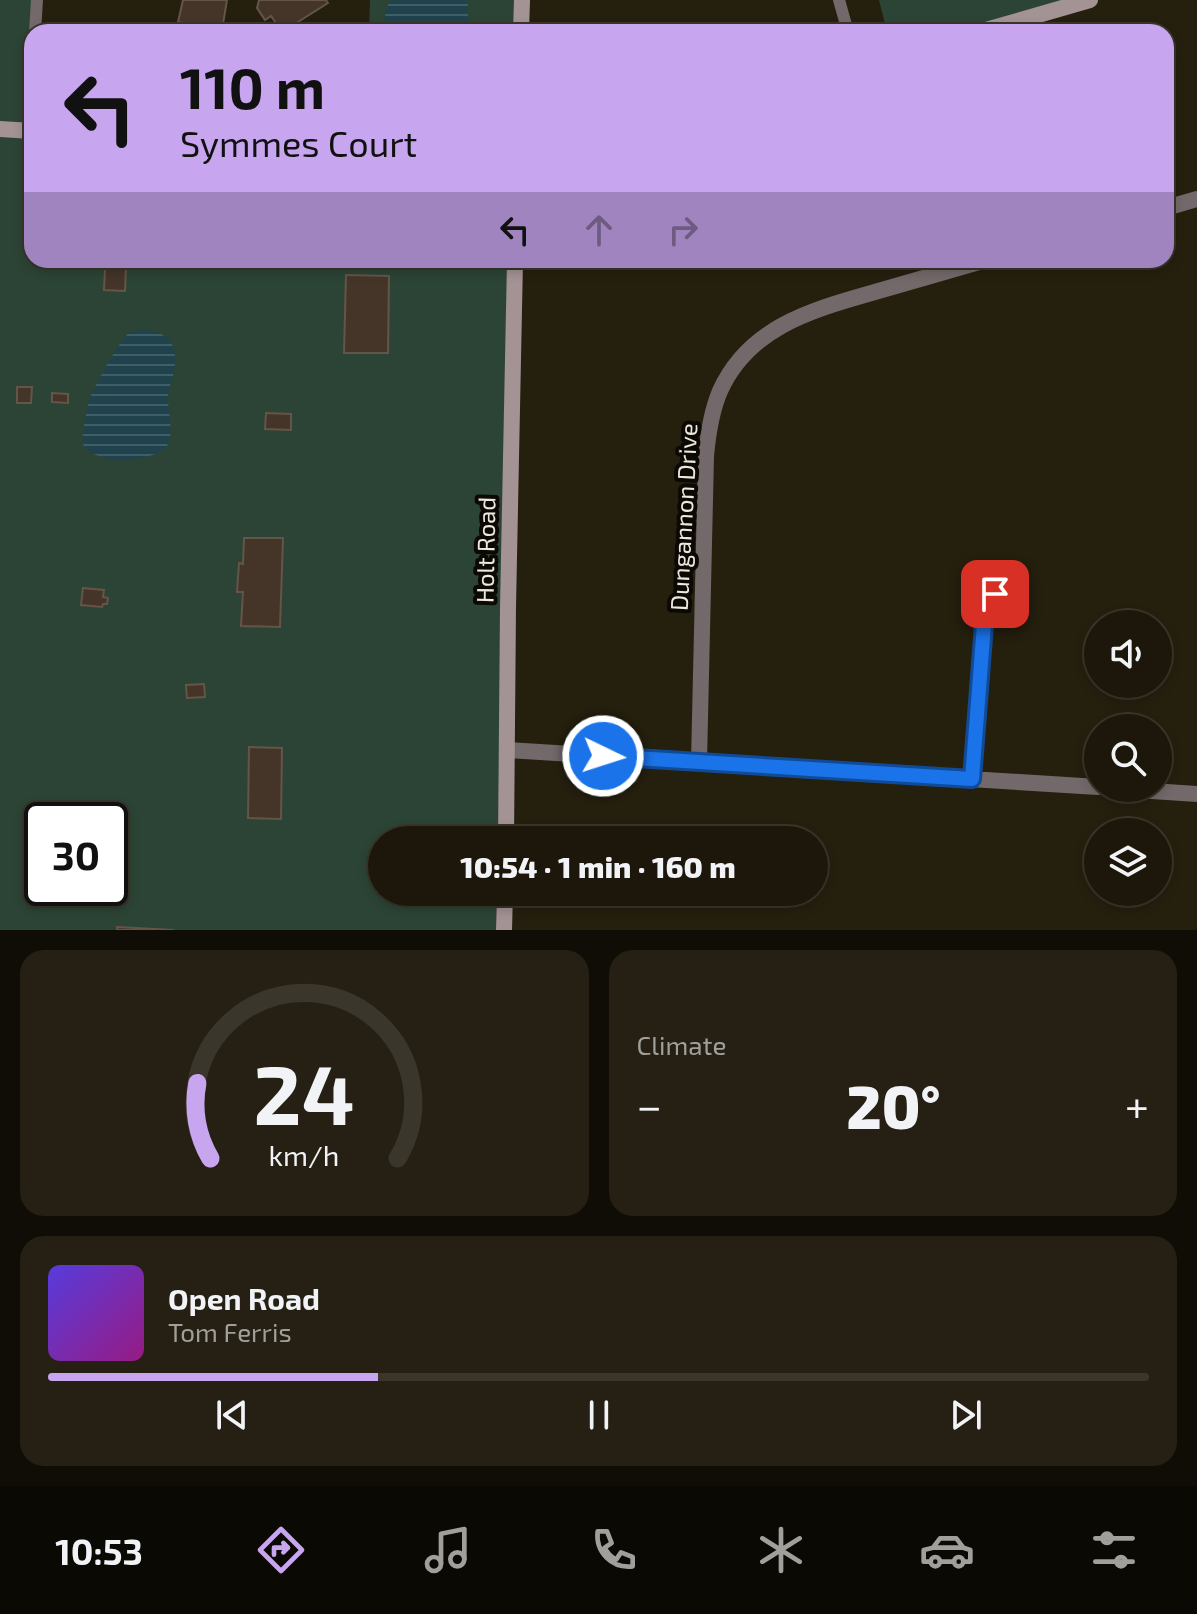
<!DOCTYPE html>
<html lang="en">
<head>
<meta charset="utf-8">
<style>
  :root { --surface:#1c170a; --page:#252013; --text:#f1f3f6; --muted:#a09f9c; --line:#3a362b; --accent:#c7a6ef }
  body { margin:0; font-family:"Exo 2",sans-serif; background:var(--page); color:var(--text); height:100vh; display:flex; flex-direction:column; font-size:30px; white-space:nowrap }
  * { box-sizing:border-box; margin:0 }
  p { font-size:26px; color:var(--muted) }
  .icon { flex:none; width:44px; height:44px; fill:none; stroke:currentColor; stroke-width:2; stroke-linecap:round; stroke-linejoin:round }
  .map { position:relative; height:930px; overflow:hidden }
  .sheet { display:flex; flex-direction:column; gap:20px; padding:20px; background:#0f0d06; flex:1 }
  .sheet>* { flex:none }
  .guide { position:absolute; left:24px; top:24px; width:1150px; height:244px; border-radius:24px; box-shadow:0 4px 12px #0003,0 0 0 2px var(--line); background:#c7a6ef; color:#111; overflow:hidden }
  .controls { position:absolute; left:1084px; top:610px; display:grid; gap:16px }
  .controls a { display:grid; place-items:center; width:88px; height:88px; border-radius:50%; background:var(--surface); box-shadow:0 4px 12px #0003,0 0 0 2px var(--line); font-size:40px }
  .speed { position:absolute; left:24px; top:802px; display:flex; gap:16px; font-size:40px; font-weight:700; text-align:center }
  .speed>* { display:grid; place-content:center; width:104px; height:104px; border-radius:50%; background:var(--surface); box-shadow:0 4px 12px #0003,0 0 0 2px var(--line); line-height:1 }
  .speed .limit { border:4px solid #111; border-radius:12px; background:#fff; color:#111 }
  .pin { position:absolute; display:grid; place-items:center; width:68px; height:68px; color:#fff; margin:-34px; border-radius:16px; box-shadow:0 4px 12px #0006 }
  .me { position:absolute; width:88px; margin:-44px; rotate:94deg; stroke-linejoin:round; filter:drop-shadow(0 0 6px #0008) }
  .turn { display:flex; align-items:center; gap:28px; height:168px; padding:0 24px; font-size:36px }
  .turn .icon { width:104px; height:104px; stroke-width:2.5 }
  .turn b { display:block; font-size:56px; line-height:68px }
  .lanes { display:flex; align-items:center; height:76px; padding:0 24px; background:#0003; justify-content:center; gap:40px; direction:ltr }
  .lanes .off { opacity:.35 }
  .big { font-size:60px; font-weight:800; line-height:1.1 }
  .sheet .tile { flex:1; display:flex; flex-direction:column; justify-content:center; gap:12px; min-width:0; padding:0 28px; border-radius:24px; background:var(--page) }
  .sheet .dial { align-items:center; gap:0 }
  .dial svg { height:208px; overflow:visible; fill:none; stroke:var(--line); stroke-width:7; stroke-linecap:round; text-anchor:middle }
  .dial text { fill:var(--text); stroke:none }
  .song { display:flex; align-items:center; gap:24px }
  .cover { width:96px; height:96px; border-radius:12px; background:linear-gradient(135deg,hsl(250 70% 55%),hsl(310 70% 35%)) }
  .played { height:8px; border-radius:4px; background:linear-gradient(90deg,var(--accent) 30%,var(--line) 30%) }
  .keys { display:flex; justify-content:space-around; direction:ltr }
  .heat { display:flex; justify-content:space-between; align-items:center; font-size:44px; direction:ltr }
  .sheet .tiles { flex:1; display:grid; gap:20px; grid-template-columns:1fr 1fr }
  .tile:last-child { grid-column:span 2 }
  .trip { position:absolute; left:368px; top:826px; width:460px; height:80px; border-radius:40px; background:var(--surface); box-shadow:0 4px 12px #0003,0 0 0 2px var(--line); font-weight:800; line-height:80px; text-align:center }
  .menu { display:flex; height:128px; justify-content:space-around; align-items:center; background:#0b0904; color:var(--muted) }
  .menu .icon { width:56px; height:56px }
  .menu .active { color:var(--accent) }
  .menu b { font-size:36px; color:var(--text) }
  .map>svg:first-child { display:block }
</style>
</head>
<body>
<div class="map">
<svg width="1197" height="930" viewBox="0 0 1197 930">
  <defs>
    <pattern id="water-rules" width="6" height="5" patternUnits="userSpaceOnUse" patternTransform="scale(2)"><rect width="6" height="5" fill="#20424c"/><path d="M0 2.5h6" fill="none" stroke="#415d65"/></pattern>
  </defs>
  <rect width="100%" height="100%" fill="#251f0e"/>
  <path fill="#2c4435" fill-rule="evenodd" d="M0,0h37l-5,32v228h482l-16,580h-116v52h115l-1,38h-496zM42,820h68v68h-68z
    M370,0h152l-1,32h-152z
    M879,0h211l-111,32h-92z"/>
  <path fill="url(#water-rules)" d="M391,0h76c2,11 2,22 -4,32h-80l3,-23z
    M141,329c21,2 36,10 34,34 0,12 -7,24 -7,36 0,14 5,29 1,43 -5,16 -47,21 -61,17 -4,-1 -8,-3 -12,-4 -6,-3 -11,-5 -13,-11 -2,-5 4,-36 6,-43 3,-11 32,-63 40,-68 4,-2 8,-3 12,-4z"/>
  <path fill="#453529" stroke="#655448" stroke-width="2" d="M183,0h44l-5,30 -44,-8z
    M259,0h67l2,3 -46,29 -11,-16 -6,4 -8,-12z
    M78,260h73v7l-25,-1 -1,25 -21,-1 1,-21 -27,-1z
    M346,275l43,1 -1,77h-44z
    M17,387h15l-1,16h-14z
    M52,393l16,1v9l-16,-1z
    M266,413l25,1v16l-26,-1z
    M244,538h39l-3,89 -39,-1 2,-34h-6l2,-29 4,1z
    M83,588l21,2 -1,7 5,1 -1,6h-4l-1,3 -21,-2z
    M204,684l1,13 -18,1 -1,-13z
    M249,747l33,1 -1,71 -33,-1z
    M117,927l57,3h-57z"/>
  <g fill="none" stroke-linecap="round" stroke-linejoin="round">
    <path stroke="#73696a" stroke-width="12" d="M839,0l9,32
      M35,32l2,-32"/>
    <path stroke="#73696a" stroke-width="16" d="M1166,208l31,-9
      M507,750l591,37
      M699,762l7,-306c2,-22 5,-44 14,-65 28,-62 88,-80 148,-97 39,-11 79,-23 118,-34
      M972,779l13,-167 21,-36
      M1107,788l90,6"/>
    <path stroke="#a49395" stroke-width="16" d="M521,32l1,-32
      M979,32l111,-32
      M0,129l32,2
      M506,840l2,-233 7,-347
      M504,930l1,-38"/>
  </g>
  <g fill="none" stroke-linecap="round" stroke-linejoin="round">
    <defs>
      <path id="route" d="M603,756l369,23 13,-167 10,-18"/>
    </defs>
    <use href="#route" stroke="#114b97" stroke-width="20"/>
    <use href="#route" stroke="#1a73e8" stroke-width="14"/>
  </g>
  <g text-anchor="middle" dominant-baseline="central" stroke-width="8" stroke-linejoin="round" paint-order="stroke">
    <g font-size="24" fill="#ece8dd" stroke="#0c0904">
      <text transform="translate(683 517) rotate(-87)">Dungannon Drive</text>
      <text transform="translate(485 550) rotate(-89)">Holt Road</text>
    </g>
  </g>
</svg>
<div class="controls">
<a><svg class="icon" aria-label="sound" viewBox="0 0 24 24"><path d="M4 9h4l5-4v14l-5-4H4zM17 9q2 3 0 6"/></svg></a>
<a><svg class="icon" aria-label="search" viewBox="0 0 24 24"><circle cx="10" cy="10" r="6"/><path d="M15 15l6 6"/></svg></a>
<a><svg class="icon" aria-label="layers" viewBox="0 0 24 24"><path d="M12 4l9 5-9 5-9-5zM3 14l9 5 9-5"/></svg></a>
</div>
<div class="speed"><div class="limit">30</div></div>
<div class="pin" style="left:995px;top:594px;background:#d93025"><svg class="icon" aria-label="arrive" viewBox="0 0 24 24"><path d="M6 21V4h12l-3 4 3 4H6"/></svg></div>
<svg class="me" style="left:603px;top:756px" viewBox="-20 -20 40 40"><circle r="17" fill="#1a73e8" stroke="#fff" stroke-width="3"/><path d="M0-11L8 9 0 5-8 9z" fill="#fff"/></svg>
<div class="trip">10:54 · 1 min · 160 m</div>
<div class="guide">
<div class="turn"><svg class="icon" aria-label="left" viewBox="0 0 24 24"><path d="M17 20v-9H6M10 6l-5 5 5 5"/></svg><div><b>110 m</b>Symmes Court</div></div>
<div class="lanes"><svg class="icon" aria-label="left" viewBox="0 0 24 24"><path d="M17 20v-9H6M10 6l-5 5 5 5"/></svg><svg class="icon off" aria-label="ahead" viewBox="0 0 24 24"><path d="M12 20V5M6 11l6-6 6 6"/></svg><svg class="icon off" aria-label="right" viewBox="0 0 24 24"><path d="M7 20v-9h11M14 6l5 5-5 5"/></svg></div>
</div>
</div>
<section class="sheet">
<div class="tiles">
<div class="tile dial"><svg viewBox="0 0 100 80">
<path d="M14 69A42 42 0 1 1 86 69"/>
<path d="M14 69A42 42 0 0 1 9 40" stroke="#c7a6ef"/>
<text x="50" y="56" font-size="32" font-weight="700">24</text>
<text x="50" y="72" font-size="11">km/h</text>
</svg></div>
<div class="tile"><p>Climate</p>
<div class="heat"><a>−</a><b class="big">20°</b><a>+</a></div>
</div>
<div class="tile">
<div class="song"><i class="cover"></i><div><b>Open Road</b><p>Tom Ferris</p></div></div>
<div class="played"></div>
<div class="keys"><svg class="icon" aria-label="previous" viewBox="0 0 24 24"><path d="M18 5L8 12l10 7zM5 5v14"/></svg><svg class="icon" aria-label="pause" viewBox="0 0 24 24"><path d="M8 5v14M16 5v14"/></svg><svg class="icon" aria-label="next" viewBox="0 0 24 24"><path d="M6 5l10 7-10 7zM19 5v14"/></svg></div>
</div>
</div>
</section>
<nav class="menu">
<b>10:53</b>
<svg class="icon active" aria-label="directions" viewBox="0 0 24 24"><path d="M12 3l9 9-9 9-9-9zM9 14v-3h6M13 9l2 2-2 2"/></svg>
<svg class="icon" aria-label="music" viewBox="0 0 24 24"><path d="M9 18V5l10-2v13"/><circle cx="6" cy="18" r="3"/><circle cx="16" cy="16" r="3"/></svg>
<svg class="icon" aria-label="phone" viewBox="0 0 24 24"><path d="M5 4h4l2 5-3 2q2 4 5 5l2-3 5 2v4C11 20 4 13 5 4z"/></svg>
<svg class="icon" aria-label="climate" viewBox="0 0 24 24"><path d="M12 3v18M4 7l16 10M4 17L20 7"/></svg>
<svg class="icon" aria-label="car" viewBox="0 0 24 24"><path d="M5 17H2v-5l4-1 3-4h7l3 4 3 1v5h-3M9 17h6M6 11h13"/><circle cx="7" cy="17" r="2"/><circle cx="17" cy="17" r="2"/></svg>
<svg class="icon" aria-label="filters" viewBox="0 0 24 24"><path d="M4 7h16M4 17h16"/><circle cx="9" cy="7" r="2"/><circle cx="15" cy="17" r="2"/></svg>
</nav>
</body>
</html>
